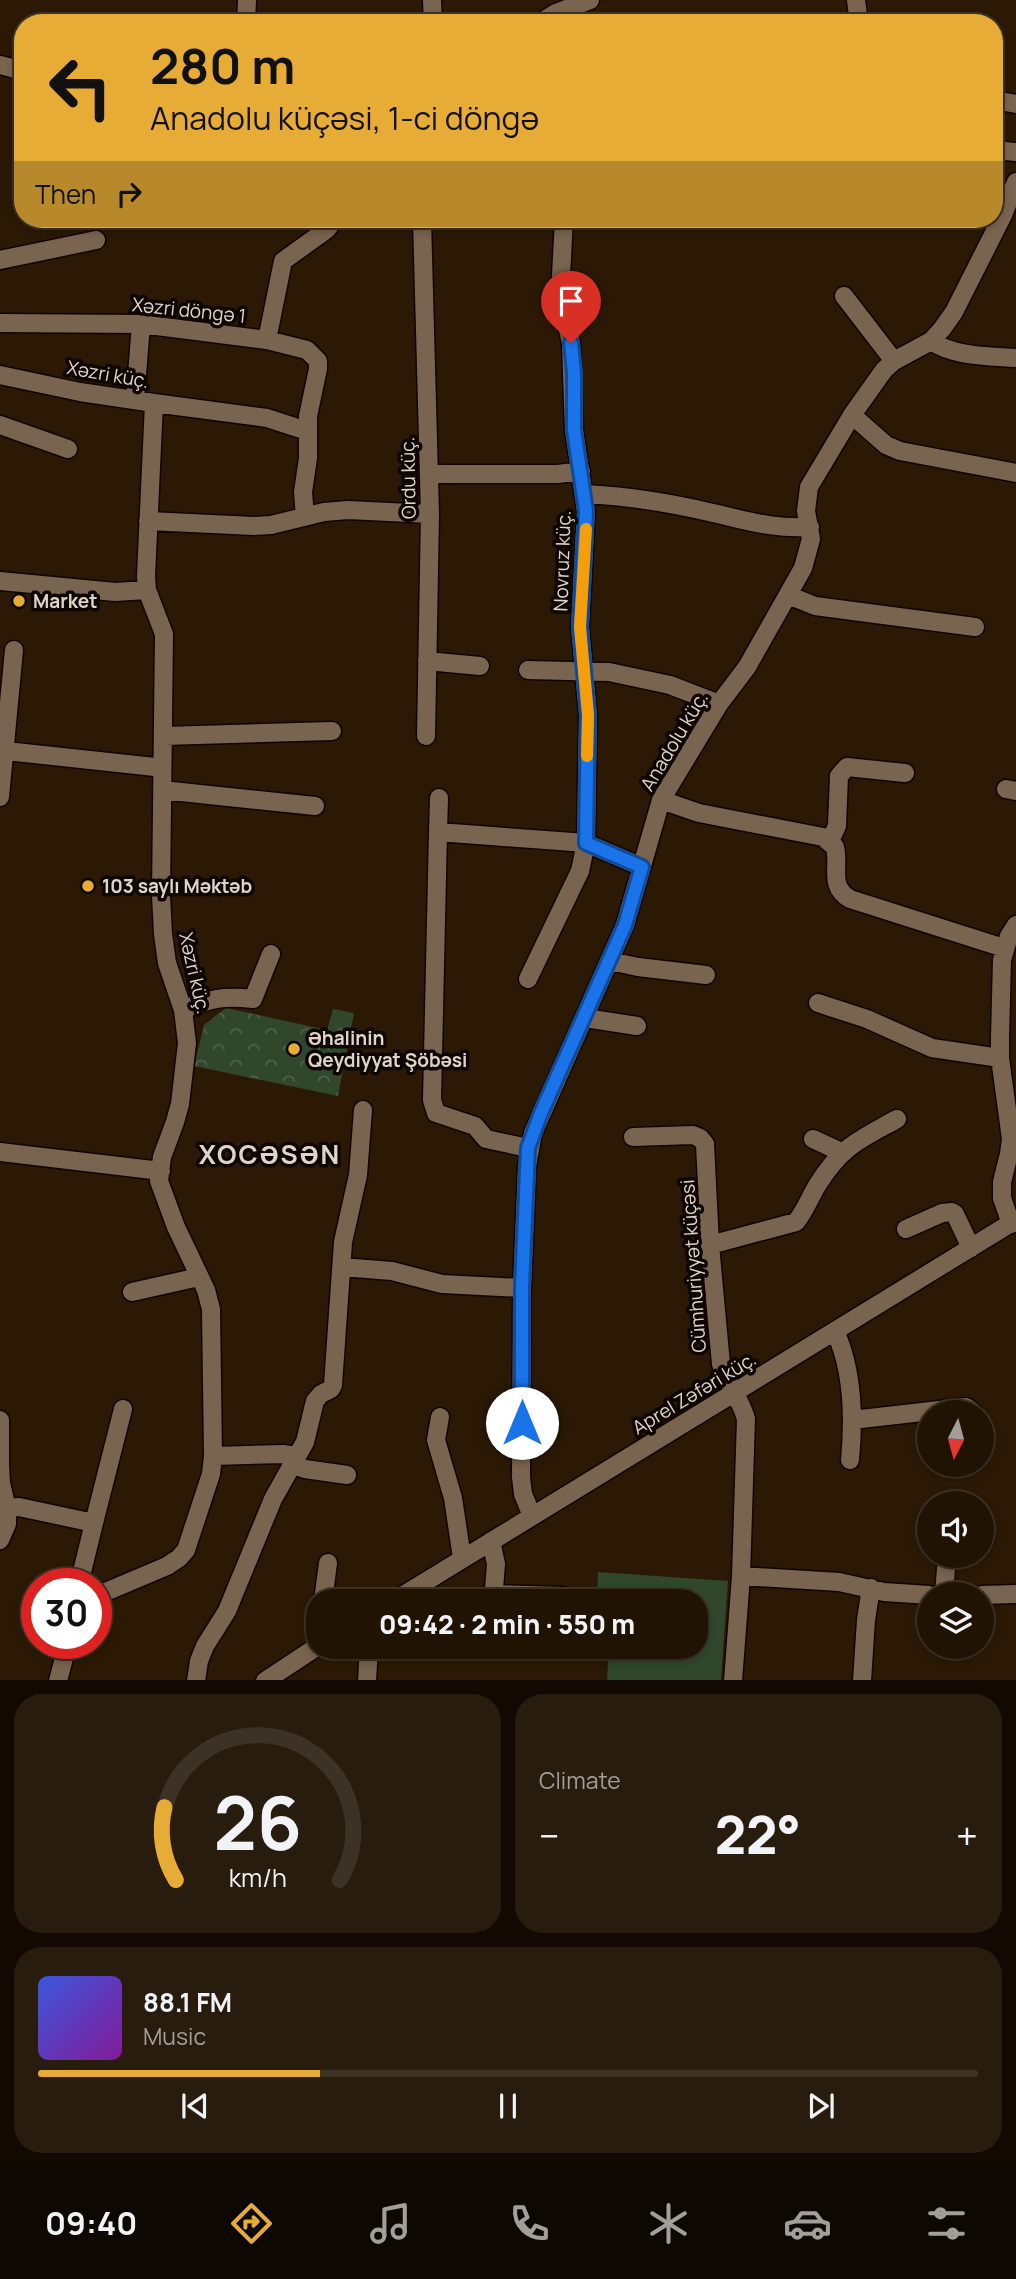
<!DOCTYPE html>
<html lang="en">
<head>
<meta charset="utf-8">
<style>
  :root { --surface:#201304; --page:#281c0e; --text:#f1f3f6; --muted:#a29e9a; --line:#3d3226; --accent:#e7ac36 }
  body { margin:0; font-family:Manrope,sans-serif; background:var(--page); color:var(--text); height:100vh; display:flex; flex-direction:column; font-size:26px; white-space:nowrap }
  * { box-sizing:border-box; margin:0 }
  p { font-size:23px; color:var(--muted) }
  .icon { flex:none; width:38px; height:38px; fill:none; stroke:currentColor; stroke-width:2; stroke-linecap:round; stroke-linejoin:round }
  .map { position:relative; height:1680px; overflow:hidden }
  .panel { display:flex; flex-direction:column; gap:14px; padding:14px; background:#120a02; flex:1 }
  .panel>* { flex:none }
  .banner { position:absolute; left:14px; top:14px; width:989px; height:214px; border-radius:28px; box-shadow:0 4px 10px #0003,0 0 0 2px var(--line); background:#e7ac36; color:#111; overflow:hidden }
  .needle { width:46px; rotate:186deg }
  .fabs { position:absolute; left:917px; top:1400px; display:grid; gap:14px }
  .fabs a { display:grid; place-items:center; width:77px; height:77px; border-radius:50%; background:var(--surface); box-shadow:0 4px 10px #0003,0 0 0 2px var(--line); font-size:35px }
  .speed { position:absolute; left:21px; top:1568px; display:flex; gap:14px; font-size:35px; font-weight:700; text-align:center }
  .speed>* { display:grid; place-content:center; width:91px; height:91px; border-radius:50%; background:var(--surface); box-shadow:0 4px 10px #0003,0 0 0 2px var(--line); line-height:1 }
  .speed .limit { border:10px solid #d22; background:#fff; color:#111 }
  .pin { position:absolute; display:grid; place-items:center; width:60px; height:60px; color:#fff; margin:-72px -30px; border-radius:50% 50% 50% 0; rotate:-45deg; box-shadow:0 0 7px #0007 }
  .pin .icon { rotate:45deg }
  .me { position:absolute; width:77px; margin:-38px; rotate:0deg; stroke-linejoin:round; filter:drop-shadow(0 0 5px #0008) }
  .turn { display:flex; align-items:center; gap:24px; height:147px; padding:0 21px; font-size:32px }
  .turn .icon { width:91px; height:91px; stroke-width:2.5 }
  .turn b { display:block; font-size:49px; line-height:60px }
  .then { display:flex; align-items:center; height:66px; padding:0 21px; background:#0003; gap:14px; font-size:26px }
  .big { font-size:52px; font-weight:800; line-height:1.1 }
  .panel .card { flex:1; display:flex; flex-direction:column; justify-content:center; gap:10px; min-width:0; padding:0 24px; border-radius:28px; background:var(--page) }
  .panel .dial { align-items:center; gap:0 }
  .dial svg { height:182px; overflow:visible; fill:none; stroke:var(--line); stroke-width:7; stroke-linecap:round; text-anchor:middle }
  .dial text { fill:var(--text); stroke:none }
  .song { display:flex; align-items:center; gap:21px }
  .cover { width:84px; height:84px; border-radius:10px; background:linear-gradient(135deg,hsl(230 70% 55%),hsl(290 70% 35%)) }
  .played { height:7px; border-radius:4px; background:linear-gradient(90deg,var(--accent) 30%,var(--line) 30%) }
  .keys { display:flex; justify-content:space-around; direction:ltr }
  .heat { display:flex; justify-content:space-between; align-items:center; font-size:38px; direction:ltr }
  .panel .tiles { flex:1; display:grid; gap:14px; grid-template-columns:1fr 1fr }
  .card:last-child { grid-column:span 2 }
  .trip { position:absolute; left:306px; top:1589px; width:402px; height:70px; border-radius:28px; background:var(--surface); box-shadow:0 4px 10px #0003,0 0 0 2px var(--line); font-weight:800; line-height:70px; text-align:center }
  .tab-bar { display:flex; height:112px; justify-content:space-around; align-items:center; background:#0d0802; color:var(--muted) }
  .tab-bar .icon { width:49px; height:49px }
  .tab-bar .active { color:var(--accent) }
  .tab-bar b { font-size:32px; color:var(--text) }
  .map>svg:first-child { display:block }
</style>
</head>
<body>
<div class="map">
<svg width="1016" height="1681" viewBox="0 0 1016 1681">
  <defs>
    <pattern id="forest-crowns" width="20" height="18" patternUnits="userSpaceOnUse" patternTransform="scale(1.75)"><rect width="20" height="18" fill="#30472c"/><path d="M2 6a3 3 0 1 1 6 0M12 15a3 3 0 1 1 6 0" fill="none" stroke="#4e6149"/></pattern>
  </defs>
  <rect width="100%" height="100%" fill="#2b1906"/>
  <path fill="url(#forest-crowns)" d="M226,1008l101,22 6,-21 21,4 -16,83 -144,-30 10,-41z"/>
  <path fill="#30472c" d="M598,1572l130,9 -7,99h-114l2,-33h87v-46h-99z"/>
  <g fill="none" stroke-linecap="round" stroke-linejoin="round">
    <defs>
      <path id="minor" d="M432,0l1,23
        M856,0l3,23
        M246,23l1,-23
        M540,23l16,-10 34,-13
        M0,65l23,6
        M994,100l22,4
        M994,150l22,2
        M422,219l8,295 -4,222
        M0,260l96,-20
        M844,296l50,65
        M0,323l141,1 126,16 16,-79 43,-31 9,-11
        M267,340l40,10 11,11v8l-10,47v42l-5,34 2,25
        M931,341c24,16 57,15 85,17
        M0,375l80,17 74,11 -8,173 1,14 17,44 -3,261 2,39 4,29 16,47 4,33 -7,61 -5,18 -13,35 -3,24 17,46 30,63 5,19 2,147 -2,18 -25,76 -7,8 -12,8 -71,30
        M135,400l6,-76
        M154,403l113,15 40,13
        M852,415l34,30 14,6 116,22
        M0,425l68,24
        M429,474h129l23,-3
        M584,494c43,2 87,9 129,19 36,8 59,16 97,14
        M148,521l106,5 17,-1 53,-13 24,-2 82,4
        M0,581l115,11 32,-2
        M788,595l27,11 160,21
        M427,661l53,5
        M528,670l81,2 61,13 49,19
        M163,736l169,-5
        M6,751l149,16
        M1006,789l10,2
        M162,790l153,16
        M0,797l14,-147
        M661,800l38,13 124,24 12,10c5,21 -7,39 15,52l154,49
        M438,832l1,-34
        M830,841l7,-15 2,-50 8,-9 58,6
        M610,961l28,6 68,8
        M528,979l52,-108 6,-28 2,-128 -8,-88 6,-116 -12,-81 -3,-87 -11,-48 4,-76
        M818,1003l49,16 65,29 68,10
        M183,1010c27,-12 41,-14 70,-11l18,-45
        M585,1018l52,8
        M633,1137l60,-2 7,3 5,6 5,101 11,119c6,20 20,35 25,55l-5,157 98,6 45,10 45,3
        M813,1139l28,13
        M528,1148l-42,-9 -11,-13 -39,-13 -4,-13 6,-268 148,11 56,24
        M0,1152l161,19
        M1011,1224l-9,-26v-16l7,-28 2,-15 -11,-81v-20l2,-78 7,-24 7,-11
        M906,1229l36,-16 10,-1 3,2 16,34
        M710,1245l86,-23c9,-11 14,-25 22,-38 24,-38 41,-44 79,-65
        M342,1267l50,4 50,13 80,4
        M132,1292l67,-15
        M835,1331c18,39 19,87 15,129
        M440,1417l-4,23 17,58 9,60
        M0,1420v44
        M852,1420l114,-13 7,5
        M213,1456l70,-2 14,2
        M0,1464l1,19 6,25 12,-1 75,16 -15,61
        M292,1465l13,4 42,6
        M532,1516l-9,-22 -2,-17 1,-189 5,-122 6,-33 92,-208 36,-125 58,-96 28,-37 56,-99 8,-29 -5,-28 3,-24 43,-72 32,-45 10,-9 37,-20 11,-12 12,-17 49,-97 13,-33
        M94,1523l29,-114
        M0,1540l7,-16v-16
        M491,1541l5,23 -3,37
        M494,1594l68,2 7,5
        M944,1594l3,-38
        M982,1595l34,-1
        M323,1601l5,-38
        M394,1601l622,-381
        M58,1681l10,-38
        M196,1681l3,-20 6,-15 22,-35 46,-112 32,-57 10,-41 6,-7 10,-5 2,-4 10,-143 15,-67 5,-65
        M265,1681l53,-35
        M367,1681l2,-34
        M733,1681l8,-105
        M862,1681l4,-61 5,-32"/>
    </defs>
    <use href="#minor" stroke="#130400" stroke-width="21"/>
    <use href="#minor" stroke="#79644f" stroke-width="18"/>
  </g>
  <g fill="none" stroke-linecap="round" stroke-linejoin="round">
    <defs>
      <path id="route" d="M522,1423v-135l6,-140 13,-35 84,-188 17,-58 -56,-24 2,-128 -8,-88 6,-116 -12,-81v-57l-3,-30"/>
    </defs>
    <use href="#route" stroke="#114b97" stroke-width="18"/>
    <use href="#route" stroke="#1a73e8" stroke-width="12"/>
    <path stroke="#f59e0b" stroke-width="12" d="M586,529l-6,98 8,88 -1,41"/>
  </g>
  <g fill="#e7ac36" stroke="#0e0602" stroke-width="2.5">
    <circle cx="19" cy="601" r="7"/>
    <circle cx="88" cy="886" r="7"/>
    <circle cx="294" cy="1049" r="7"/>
  </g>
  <g text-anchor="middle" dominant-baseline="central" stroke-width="7" stroke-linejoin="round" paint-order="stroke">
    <g font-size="19" fill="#e0d4c8" stroke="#0e0602">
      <text transform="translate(189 310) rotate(6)">Xəzri döngə 1</text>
      <text transform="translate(108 374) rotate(10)">Xəzri küç.</text>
      <text transform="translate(408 478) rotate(-91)">Ordu küç.</text>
      <text transform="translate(562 561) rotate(-88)">Novruz küç.</text>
      <text transform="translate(674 741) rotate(-59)">Anadolu küç.</text>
      <text transform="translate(195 973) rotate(77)">Xəzri küç.</text>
      <text transform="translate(693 1266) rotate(-94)">Cümhuriyyət küçəsi</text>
      <text transform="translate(694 1393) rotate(-31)">Aprel Zəfəri küç.</text>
    </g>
    <g font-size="19" font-weight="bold" fill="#e0d4c8" stroke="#0e0602" text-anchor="start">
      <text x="33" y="601">Market</text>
      <text x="102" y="886">103 saylı Məktəb</text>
      <text x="308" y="1038">Əhalinin<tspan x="308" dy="22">Qeydiyyat Şöbəsi</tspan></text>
    </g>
    <g font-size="26" font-weight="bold" letter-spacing="2" fill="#e0d4c8" stroke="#0e0602">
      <text x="270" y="1154">XOCƏSƏN</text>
    </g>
  </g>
</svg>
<div class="fabs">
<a><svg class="needle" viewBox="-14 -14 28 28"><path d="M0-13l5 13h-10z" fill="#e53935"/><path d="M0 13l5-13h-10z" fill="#a29e9a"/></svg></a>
<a><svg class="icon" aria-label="sound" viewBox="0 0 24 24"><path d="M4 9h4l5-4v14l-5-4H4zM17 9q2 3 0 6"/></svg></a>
<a><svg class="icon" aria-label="layers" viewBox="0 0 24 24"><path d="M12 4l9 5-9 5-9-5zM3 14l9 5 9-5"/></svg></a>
</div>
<div class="speed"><div class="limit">30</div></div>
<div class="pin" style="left:571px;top:343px;background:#d93025"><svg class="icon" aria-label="arrive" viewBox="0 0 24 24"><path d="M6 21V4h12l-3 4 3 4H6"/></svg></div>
<svg class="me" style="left:522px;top:1423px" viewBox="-20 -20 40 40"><circle r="19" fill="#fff"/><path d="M0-13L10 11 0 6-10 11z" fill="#1a73e8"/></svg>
<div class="trip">09:42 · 2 min · 550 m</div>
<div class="banner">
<div class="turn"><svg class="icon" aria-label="left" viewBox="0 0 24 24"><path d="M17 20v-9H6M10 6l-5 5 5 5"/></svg><div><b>280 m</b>Anadolu küçəsi, 1-ci döngə</div></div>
<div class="then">Then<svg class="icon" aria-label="right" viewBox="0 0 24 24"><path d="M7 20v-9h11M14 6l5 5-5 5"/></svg></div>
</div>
</div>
<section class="panel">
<div class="tiles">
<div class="card dial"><svg viewBox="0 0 100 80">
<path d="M14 69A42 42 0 1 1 86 69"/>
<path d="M14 69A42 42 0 0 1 9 37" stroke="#e7ac36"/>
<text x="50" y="56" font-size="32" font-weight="700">26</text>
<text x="50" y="72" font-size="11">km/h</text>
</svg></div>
<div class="card"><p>Climate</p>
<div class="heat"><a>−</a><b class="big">22°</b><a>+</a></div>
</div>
<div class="card">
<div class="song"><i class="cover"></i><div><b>88.1 FM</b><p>Music</p></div></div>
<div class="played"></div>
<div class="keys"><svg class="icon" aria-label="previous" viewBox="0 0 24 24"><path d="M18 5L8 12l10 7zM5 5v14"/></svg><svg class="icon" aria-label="pause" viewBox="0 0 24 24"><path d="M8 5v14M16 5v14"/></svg><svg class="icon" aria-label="next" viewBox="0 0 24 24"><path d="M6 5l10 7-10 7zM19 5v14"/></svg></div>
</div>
</div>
</section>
<nav class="tab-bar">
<b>09:40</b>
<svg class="icon active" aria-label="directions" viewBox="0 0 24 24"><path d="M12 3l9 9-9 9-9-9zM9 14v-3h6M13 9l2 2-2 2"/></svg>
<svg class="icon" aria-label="music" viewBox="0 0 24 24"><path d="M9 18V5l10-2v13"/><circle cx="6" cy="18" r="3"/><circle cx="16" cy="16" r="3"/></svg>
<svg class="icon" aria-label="phone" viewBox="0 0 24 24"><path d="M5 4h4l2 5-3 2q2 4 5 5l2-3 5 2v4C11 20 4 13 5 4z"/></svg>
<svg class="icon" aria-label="climate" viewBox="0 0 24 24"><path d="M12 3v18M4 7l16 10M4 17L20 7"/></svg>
<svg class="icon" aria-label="car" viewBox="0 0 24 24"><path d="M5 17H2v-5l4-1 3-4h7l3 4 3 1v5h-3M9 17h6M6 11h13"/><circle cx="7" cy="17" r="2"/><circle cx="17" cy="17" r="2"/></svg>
<svg class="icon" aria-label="filters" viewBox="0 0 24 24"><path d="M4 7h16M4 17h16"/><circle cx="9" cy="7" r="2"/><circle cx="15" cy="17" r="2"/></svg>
</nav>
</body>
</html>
